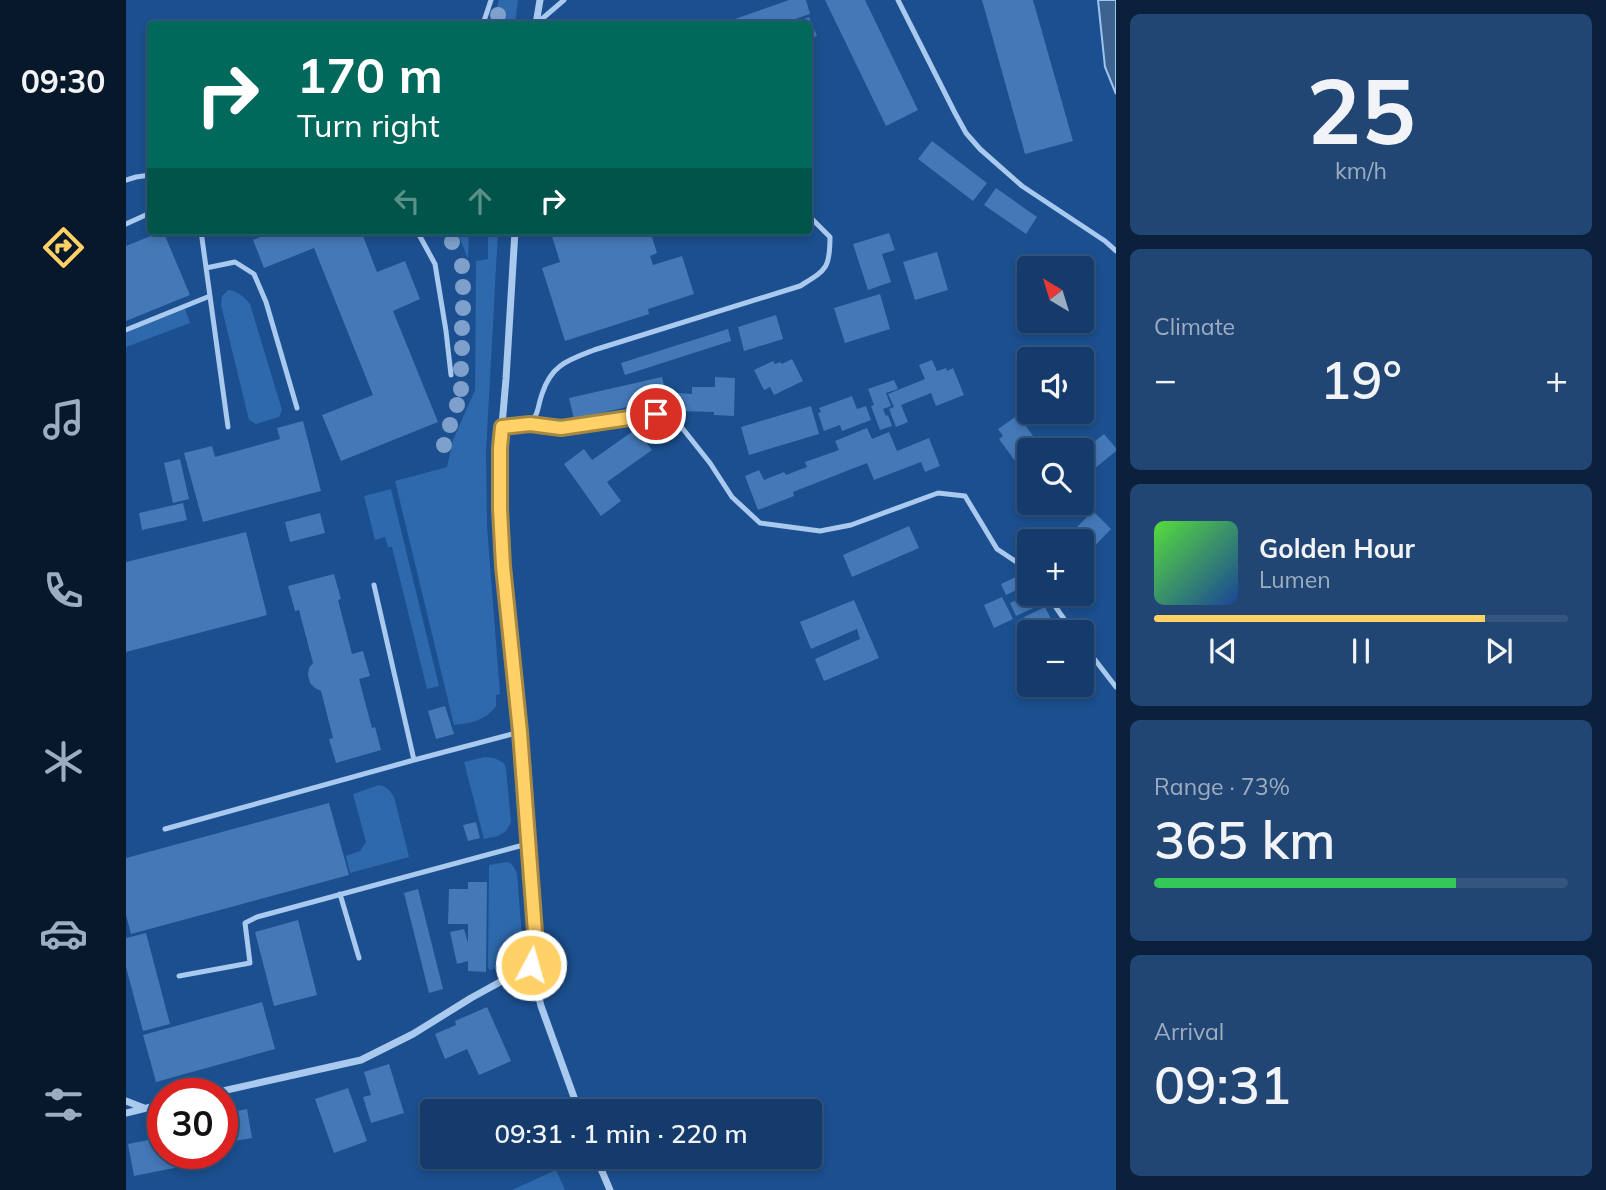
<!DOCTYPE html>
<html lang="en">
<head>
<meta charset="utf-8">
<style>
  :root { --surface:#143b6b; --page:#214673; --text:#f1f3f6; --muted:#9dadc1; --line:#33557e; --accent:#ffd166 }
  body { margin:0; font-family:Mulish,sans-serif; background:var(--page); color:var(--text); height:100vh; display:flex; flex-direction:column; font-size:26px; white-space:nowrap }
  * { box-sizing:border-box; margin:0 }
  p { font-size:23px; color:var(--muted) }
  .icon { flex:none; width:38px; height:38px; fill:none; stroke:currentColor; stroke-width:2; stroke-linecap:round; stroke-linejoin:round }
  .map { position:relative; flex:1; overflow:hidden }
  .side { display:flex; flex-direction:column; gap:14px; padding:14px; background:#0b203b; width:490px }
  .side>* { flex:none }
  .banner { position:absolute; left:21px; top:21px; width:665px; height:214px; border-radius:7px; box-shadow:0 4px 10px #0003,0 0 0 2px var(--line); background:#00695c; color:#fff; overflow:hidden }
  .needle { width:46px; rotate:322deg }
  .buttons { position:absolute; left:891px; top:256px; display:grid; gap:14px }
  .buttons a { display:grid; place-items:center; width:77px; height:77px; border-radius:7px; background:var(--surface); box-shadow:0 4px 10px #0003,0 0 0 2px var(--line); font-size:35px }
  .speed { position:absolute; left:21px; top:1078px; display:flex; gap:14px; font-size:35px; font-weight:700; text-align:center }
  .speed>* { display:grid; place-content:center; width:91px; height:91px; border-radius:50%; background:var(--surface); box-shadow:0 4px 10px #0003,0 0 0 2px var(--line); line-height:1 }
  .speed .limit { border:10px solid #d22; background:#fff; color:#111 }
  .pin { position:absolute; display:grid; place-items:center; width:60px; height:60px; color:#fff; margin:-30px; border:4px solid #fff; border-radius:50%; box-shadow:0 2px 7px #0007 }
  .me { position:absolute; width:77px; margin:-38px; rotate:6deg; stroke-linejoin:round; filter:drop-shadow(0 0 5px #0008) }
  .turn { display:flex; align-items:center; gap:24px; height:147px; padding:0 35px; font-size:32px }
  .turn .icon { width:91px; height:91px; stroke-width:2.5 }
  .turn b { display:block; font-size:49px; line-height:60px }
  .lanes { display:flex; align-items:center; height:66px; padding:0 35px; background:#0003; justify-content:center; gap:35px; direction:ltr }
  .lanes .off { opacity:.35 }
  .big { font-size:52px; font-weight:600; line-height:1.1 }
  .side .card { flex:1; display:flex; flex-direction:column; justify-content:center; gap:10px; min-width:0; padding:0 24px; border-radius:10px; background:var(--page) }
  .side .dial { align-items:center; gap:0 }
  .dial b { font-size:91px; line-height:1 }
  .song { display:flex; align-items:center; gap:21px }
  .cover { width:84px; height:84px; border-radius:10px; background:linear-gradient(135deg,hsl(110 70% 55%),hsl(220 70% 35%)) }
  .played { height:7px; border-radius:4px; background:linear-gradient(90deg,var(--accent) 80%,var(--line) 80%) }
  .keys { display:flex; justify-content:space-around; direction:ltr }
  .heat { display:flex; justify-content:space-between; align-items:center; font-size:38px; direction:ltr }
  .charge { height:10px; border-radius:5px; background:linear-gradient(90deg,#34c759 73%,var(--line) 0) }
  .trip { position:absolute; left:294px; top:1099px; width:402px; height:70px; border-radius:7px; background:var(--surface); box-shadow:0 4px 10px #0003,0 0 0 2px var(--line); font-weight:600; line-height:70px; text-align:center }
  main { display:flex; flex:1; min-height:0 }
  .menu { display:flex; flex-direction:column; width:126px; justify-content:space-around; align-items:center; background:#08182b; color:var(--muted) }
  .menu .icon { width:49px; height:49px }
  .menu .on { color:var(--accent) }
  .menu b { font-size:32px; color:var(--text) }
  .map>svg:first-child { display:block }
</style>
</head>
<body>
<main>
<nav class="menu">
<b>09:30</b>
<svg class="icon on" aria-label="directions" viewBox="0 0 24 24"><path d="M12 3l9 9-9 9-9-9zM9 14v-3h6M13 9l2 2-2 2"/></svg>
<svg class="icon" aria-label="music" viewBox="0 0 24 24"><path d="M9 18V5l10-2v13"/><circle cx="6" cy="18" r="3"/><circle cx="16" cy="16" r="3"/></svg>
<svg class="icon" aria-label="phone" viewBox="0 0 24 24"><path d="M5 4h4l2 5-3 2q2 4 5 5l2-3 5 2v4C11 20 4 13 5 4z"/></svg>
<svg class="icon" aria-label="climate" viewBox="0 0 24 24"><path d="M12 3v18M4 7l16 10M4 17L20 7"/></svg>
<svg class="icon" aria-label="car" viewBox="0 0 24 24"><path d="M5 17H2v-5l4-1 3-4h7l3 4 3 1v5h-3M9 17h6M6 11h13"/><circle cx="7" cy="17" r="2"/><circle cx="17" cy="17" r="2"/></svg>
<svg class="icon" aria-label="filters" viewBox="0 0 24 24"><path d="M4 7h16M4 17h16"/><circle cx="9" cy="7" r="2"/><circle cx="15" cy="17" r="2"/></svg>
</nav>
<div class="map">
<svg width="990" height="1190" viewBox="0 0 990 1190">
  <rect width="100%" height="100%" fill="#1b4f8f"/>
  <path fill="#2e69ad" d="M373,0h19l-3,24h-23z
    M331,231h41l-12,221 1,74 13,168 -4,1v11c-11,15 -25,17 -42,19l-59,-244 52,-14 6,-27 22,-50 1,-129 12,-2v-27l-19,1 -1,26z
    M102,290c10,1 16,7 22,14l32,106 -3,7 -23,7 -7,-4 -28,-115 1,-9z
    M59,309l5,14 -64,24v-14z
    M265,489l48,197 -12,3 -35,-142h-4l-3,-10 -10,3 -11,-44z
    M359,757l9,1 10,5 2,6 5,53 -5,9 -8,5 -14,3 -20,-77z
    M253,785c8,2 11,5 15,12l15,60 -59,16 -4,-17 14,-5 6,-9 -13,-48z
    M381,862c6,2 8,6 10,12l5,63 -4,8 -25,24 -3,1 -2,-2 1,-103z
    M430,1170l9,20h-53z"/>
  <path fill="#3c6290" stroke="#9cc4f0" stroke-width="2" d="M972,0h18v94l-11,-27z"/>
  <path fill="#4478b7" d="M663,0h17l4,14 -30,10h-43l-2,-5z
    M699,0h40l53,110 -32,16z
    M856,0h51l40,141 -48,13z
    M683,17l8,19 -9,3v-15h-16z
    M806,141l55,42 -14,18 -55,-42z
    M870,188l41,29 -11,17 -42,-29z
    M37,231l27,64 -64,26v-75z
    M150,231h85l16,41 28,-11 15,38 -27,12 45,111 -97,39 -19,-46 51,-20 -59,-147 -50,20 -11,-28z
    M433,231h91l7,22 -7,3 3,9 29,-9 12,38 -46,15 1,5 -84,27 -23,-73 18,-6 -9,-29z
    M763,233l6,17 -13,4 9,28 -23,8 -15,-46z
    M811,252l11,38 -33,10 -12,-38z
    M754,294l10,35 -45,14 -11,-35z
    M650,315l7,24 -39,12 -6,-24z
    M602,329l3,12 -106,34 -4,-12z
    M666,359l11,22 -29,14 -4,-8 -6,3 -10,-20 19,-9 2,3 5,-2 2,2z
    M806,360l5,11 9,-3 1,3 6,-3 11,27 -28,11 -5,-13 -30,12 7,17 -12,5 -7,-18 5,-2 -6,-13 37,-15 -6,-14z
    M536,377l5,21 -93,21 -5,-21z
    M589,377l20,1 -1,38 -20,-1v-3l-38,-1 1,-18 15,1v-7h23z
    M768,380l4,9 -12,4 5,13 -8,3 3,7 2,-1 4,11 -12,4 -9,-24 3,-1 -6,-16z
    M726,396l5,13 9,-3 5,14 -29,11 -2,-6 -16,6 -6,-18 3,-1 -2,-4z
    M685,406l8,28 -70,21 -8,-28z
    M892,415l25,35h-14v30l-30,-41 4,-3 -5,-7z
    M177,421l18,70 -118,31 -19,-69 28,-7 3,11 65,-18 -3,-11z
    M741,428l5,11 17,-7 8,19 32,-13 11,28 -15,6 -4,-10 -47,18 -7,-17 -74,29 1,4 -36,14 -13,-34 14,-6 5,10 20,-8 2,3 21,-8 -2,-5 34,-12 -4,-9z
    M510,429l16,21 -45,32 14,19 -20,15 -37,-52 20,-15 8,11z
    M978,434l12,14v3l-33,27 -1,-3v-23z
    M54,459l9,40 -16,4 -9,-40z
    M57,503l4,17 -45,10 -3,-17z
    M967,511l18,18 -24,25 -5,-6v-7h-9l-5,-5z
    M194,513l5,20 -35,9 -5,-20z
    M783,526l10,22 -67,29 -9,-22z
    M120,532l21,83 -141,37v-90z
    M208,574l7,25 -3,1 14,54 11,-3 7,25 -11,3 13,49 3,-1 6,23 -45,13 -7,-24 4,-1 -12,-47 -6,-3 -5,-5 -2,-8 1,-7 4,-5 -14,-53 -4,1 -7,-25z
    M894,575l5,11 -19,9 -5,-11z
    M905,593h4l5,12 -24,11 -6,-13z
    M876,597l11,22 -19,9 -10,-23z
    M728,600l25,58 -55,23 -9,-22 45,-20 -3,-10 -46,20 -11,-27z
    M919,607l6,12 -21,10 -6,-12z
    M319,706l9,28 -18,5 -8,-28z
    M203,803l20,72 -218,59 -5,-19v-57z
    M350,822l4,16 -12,3 -5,-16z
    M342,882h19l-1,90 -18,-1v-10l-11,3 -7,-32 14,-3 4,14v-19h-20l1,-35h19z
    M292,889l25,100 -14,4 -25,-100z
    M172,920l19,75 -43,11 -19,-74z
    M20,933l24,91 -27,7 -17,-64v-29z
    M136,1002l13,47 -119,33 -13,-47z
    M361,1007l24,54 -32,14 -12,-26 -22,10 -10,-25 21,-9 -1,-4z
    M263,1064l15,49 -33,10 -8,-26 8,-2 -7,-23z
    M222,1088l19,53 -33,12 -19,-54z
    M121,1109l5,29 -30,5v-29z
    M37,1137v16h35l1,10 -65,13 -6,-32z"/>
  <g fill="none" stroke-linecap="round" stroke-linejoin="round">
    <path stroke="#a9c9ee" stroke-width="5" d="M772,0l57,113 11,20 14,16 42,37 83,55 11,10
      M357,24l8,-24
      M410,24l28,-24
      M0,180l10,-3 14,-2
      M0,224l24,-11
      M75,231l27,196
      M291,231l18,33 11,67 5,44
      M80,268l29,-6 19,12 12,28 31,106
      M0,330l84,-34
      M404,424l31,4 95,-14 19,5 35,44 22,34 28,26 60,8 31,-6 87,-32 27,3 32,53 21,14 11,10
      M376,427l28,-3c10,-13 7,-16 12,-30 9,-29 26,-34 52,-44l206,-64c26,-16 30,-17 30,-49l-22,-22
      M248,585l40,175
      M920,593l27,39
      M956,643l34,44
      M39,829l249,-69 106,-28
      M214,894l19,64
      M53,976l71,-13 -5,-40 12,-6 270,-73"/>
    <path stroke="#a9c9ee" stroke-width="7" d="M410,24l4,-24
      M389,231l-9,148 -6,69v61l3,57 17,166 15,199 -4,34 10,41 38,105
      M83,1094l152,-34 52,-26 58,-36 60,-33
      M0,1101l18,7
      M0,1113l37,-9
      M470,1157l14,33"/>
  </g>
  <g fill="#7ea0ca">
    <circle cx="372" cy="15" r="8"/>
    <circle cx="326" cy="242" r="8"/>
    <circle cx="336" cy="266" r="8"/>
    <circle cx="337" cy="287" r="8"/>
    <circle cx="337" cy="308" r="8"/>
    <circle cx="336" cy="328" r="8"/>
    <circle cx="336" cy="348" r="8"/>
    <circle cx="335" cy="369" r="8"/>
    <circle cx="335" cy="389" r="8"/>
    <circle cx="331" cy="405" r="8"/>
    <circle cx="324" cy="425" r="8"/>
    <circle cx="318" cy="445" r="8"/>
  </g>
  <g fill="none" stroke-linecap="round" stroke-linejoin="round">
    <defs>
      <path id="route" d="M405,965l4,-33 -15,-200 -17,-166 -3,-57v-61l2,-21 28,-3 31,4 95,-14"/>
    </defs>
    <use href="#route" stroke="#a68842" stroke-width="18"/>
    <use href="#route" stroke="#ffd166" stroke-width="12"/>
  </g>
</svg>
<div class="buttons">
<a><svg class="needle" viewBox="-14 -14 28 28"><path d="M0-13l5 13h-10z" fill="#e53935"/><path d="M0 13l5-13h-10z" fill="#9dadc1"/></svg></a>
<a><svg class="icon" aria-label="sound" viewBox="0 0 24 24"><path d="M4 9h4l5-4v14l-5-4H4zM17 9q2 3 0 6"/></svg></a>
<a><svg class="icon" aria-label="search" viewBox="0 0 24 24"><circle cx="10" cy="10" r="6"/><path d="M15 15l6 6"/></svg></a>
<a>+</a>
<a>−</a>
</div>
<div class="speed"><div class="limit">30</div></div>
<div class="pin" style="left:530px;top:414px;background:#d93025"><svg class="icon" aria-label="arrive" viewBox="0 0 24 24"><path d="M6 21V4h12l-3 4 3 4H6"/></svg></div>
<svg class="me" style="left:405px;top:965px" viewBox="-20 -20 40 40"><circle r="17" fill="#ffd166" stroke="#fff" stroke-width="3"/><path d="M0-11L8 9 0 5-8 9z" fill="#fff"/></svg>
<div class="trip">09:31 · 1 min · 220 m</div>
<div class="banner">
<div class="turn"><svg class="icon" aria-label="right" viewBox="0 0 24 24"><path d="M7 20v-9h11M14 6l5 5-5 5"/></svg><div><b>170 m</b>Turn right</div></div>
<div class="lanes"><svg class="icon off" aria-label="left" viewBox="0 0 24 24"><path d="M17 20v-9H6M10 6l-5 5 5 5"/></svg><svg class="icon off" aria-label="ahead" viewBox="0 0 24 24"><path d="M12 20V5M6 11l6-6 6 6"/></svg><svg class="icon" aria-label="right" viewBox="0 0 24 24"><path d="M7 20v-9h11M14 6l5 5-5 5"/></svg></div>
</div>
</div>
<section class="side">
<div class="card dial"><b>25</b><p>km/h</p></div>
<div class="card"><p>Climate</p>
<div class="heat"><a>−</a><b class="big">19°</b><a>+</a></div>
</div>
<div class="card">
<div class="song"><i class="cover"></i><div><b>Golden Hour</b><p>Lumen</p></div></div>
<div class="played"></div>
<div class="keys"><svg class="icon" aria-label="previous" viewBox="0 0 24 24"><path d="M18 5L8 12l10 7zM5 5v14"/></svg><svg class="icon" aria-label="pause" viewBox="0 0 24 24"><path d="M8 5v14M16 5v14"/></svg><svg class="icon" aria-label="next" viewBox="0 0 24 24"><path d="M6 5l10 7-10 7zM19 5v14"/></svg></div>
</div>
<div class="card"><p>Range · 73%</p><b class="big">365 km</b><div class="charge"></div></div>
<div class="card"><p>Arrival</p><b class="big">09:31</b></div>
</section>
</main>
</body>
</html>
